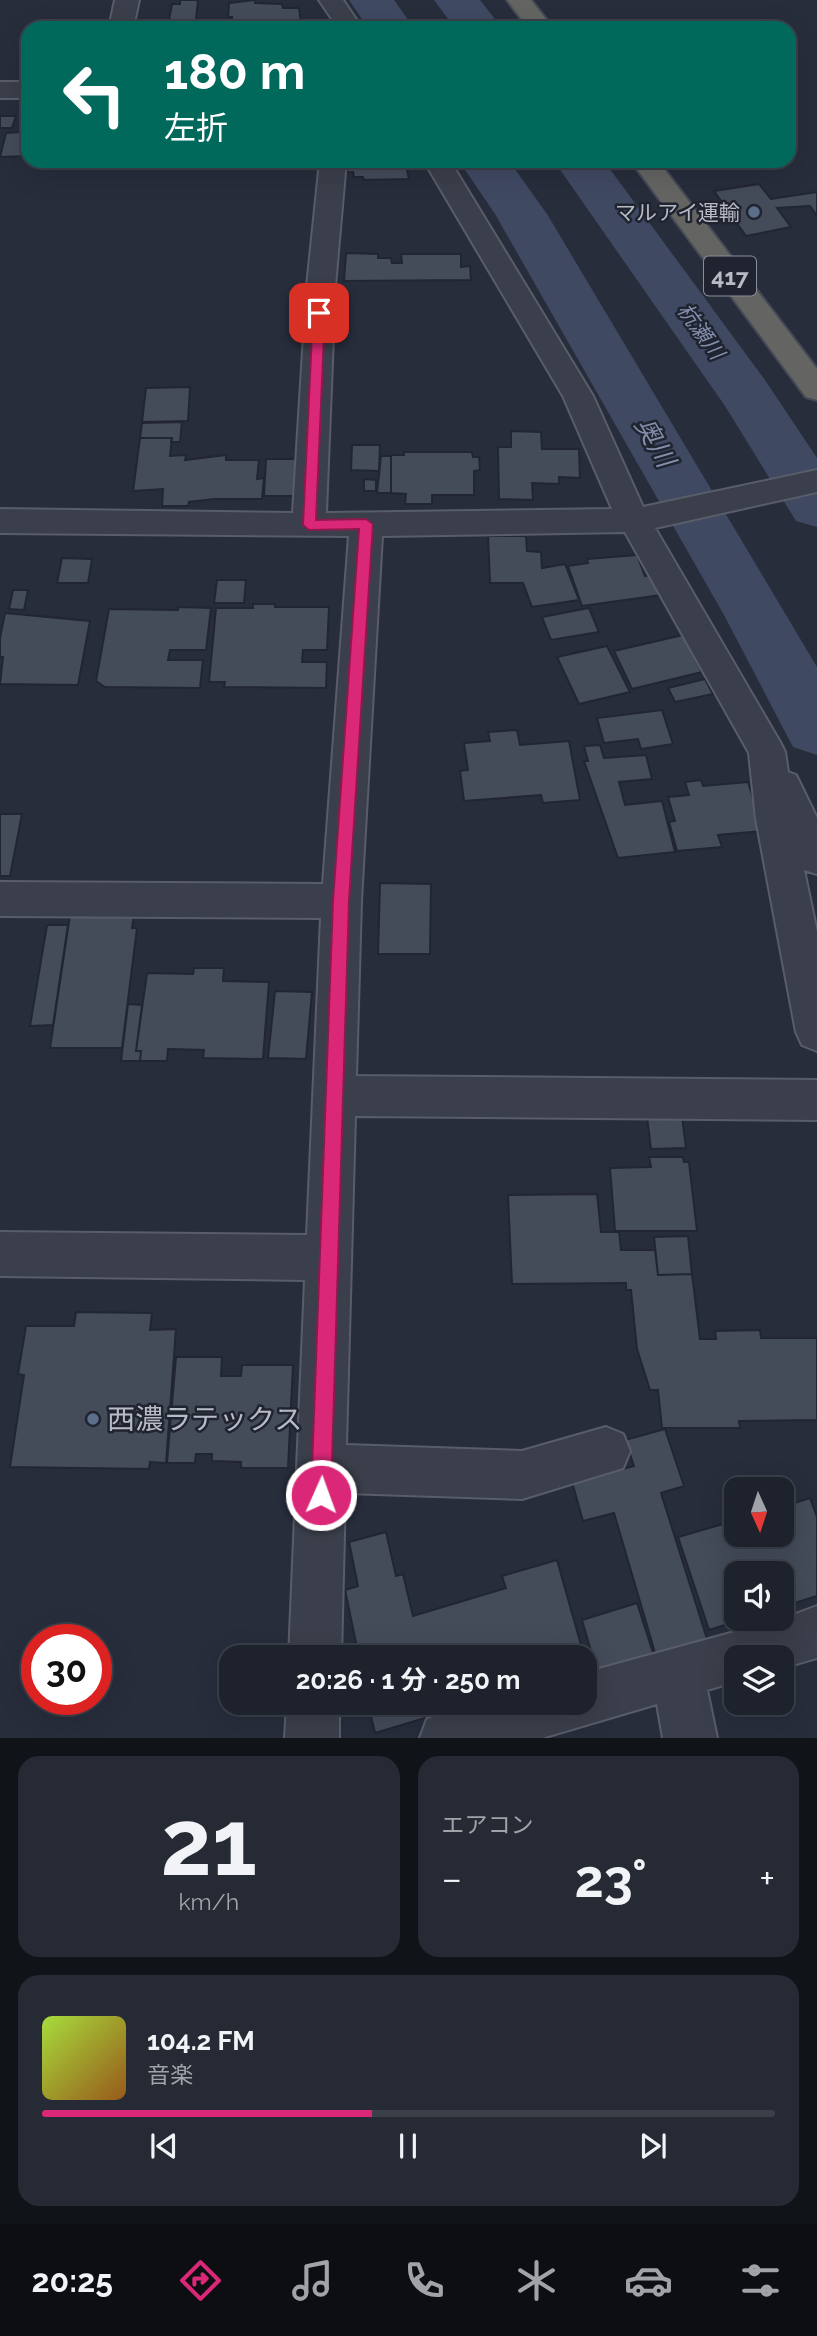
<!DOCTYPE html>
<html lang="ja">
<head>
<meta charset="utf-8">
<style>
  :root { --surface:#1d222c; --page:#252a34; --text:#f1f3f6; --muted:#a0a4a9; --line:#3b3f48; --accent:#db2777 }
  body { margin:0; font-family:Raleway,"Noto Sans JP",sans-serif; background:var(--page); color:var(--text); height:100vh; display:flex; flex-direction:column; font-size:26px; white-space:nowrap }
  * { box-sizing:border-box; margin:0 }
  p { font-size:23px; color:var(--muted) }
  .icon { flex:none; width:38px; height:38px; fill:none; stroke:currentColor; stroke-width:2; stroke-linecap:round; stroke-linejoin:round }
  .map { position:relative; height:1738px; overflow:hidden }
  .side { display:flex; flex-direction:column; gap:18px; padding:18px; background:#101318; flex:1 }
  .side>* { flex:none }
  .hud { position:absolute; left:21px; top:21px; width:775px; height:147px; border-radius:21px; box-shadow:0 7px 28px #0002,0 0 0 2px var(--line); background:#00695c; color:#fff; overflow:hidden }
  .needle { width:46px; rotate:177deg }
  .fabs { position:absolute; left:724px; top:1477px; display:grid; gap:14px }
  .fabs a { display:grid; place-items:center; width:70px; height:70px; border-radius:14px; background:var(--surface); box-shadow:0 7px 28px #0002,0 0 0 2px var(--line); font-size:35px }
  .speed { position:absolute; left:21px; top:1624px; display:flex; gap:14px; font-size:35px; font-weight:700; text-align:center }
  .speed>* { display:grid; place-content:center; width:91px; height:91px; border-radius:50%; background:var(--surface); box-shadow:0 7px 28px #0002,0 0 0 2px var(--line); line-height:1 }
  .speed .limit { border:10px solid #d22; background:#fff; color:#111 }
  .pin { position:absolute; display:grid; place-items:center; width:60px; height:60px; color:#fff; margin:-30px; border-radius:14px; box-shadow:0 4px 10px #0006 }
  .me { position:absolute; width:77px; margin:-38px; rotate:2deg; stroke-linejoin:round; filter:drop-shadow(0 0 5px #0008) }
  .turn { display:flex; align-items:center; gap:24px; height:147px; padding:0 28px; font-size:32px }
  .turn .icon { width:91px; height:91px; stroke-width:2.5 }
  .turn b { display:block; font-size:49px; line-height:60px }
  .big { font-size:52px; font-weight:700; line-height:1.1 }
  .side .card { flex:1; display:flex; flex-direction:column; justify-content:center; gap:10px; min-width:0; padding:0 24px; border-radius:21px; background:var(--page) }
  .side .dial { align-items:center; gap:0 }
  .dial b { font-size:91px; line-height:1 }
  .song { display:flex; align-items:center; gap:21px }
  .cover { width:84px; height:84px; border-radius:10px; background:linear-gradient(135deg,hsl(80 70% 55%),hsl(30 70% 35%)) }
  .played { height:7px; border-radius:4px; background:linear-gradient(90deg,var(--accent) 45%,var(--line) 45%) }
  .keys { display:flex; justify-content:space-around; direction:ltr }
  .heat { display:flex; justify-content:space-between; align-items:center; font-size:38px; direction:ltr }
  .side .tiles { flex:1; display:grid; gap:18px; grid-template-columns:1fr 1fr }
  .card:last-child { grid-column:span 2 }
  .trip { position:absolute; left:219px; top:1645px; width:378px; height:70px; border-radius:21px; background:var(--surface); box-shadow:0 7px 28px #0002,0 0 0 2px var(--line); font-weight:700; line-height:70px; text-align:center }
  .dock { display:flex; height:112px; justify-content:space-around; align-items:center; background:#0c0e12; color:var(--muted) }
  .dock .icon { width:49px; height:49px }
  .dock .selected { color:var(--accent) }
  .dock b { font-size:32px; color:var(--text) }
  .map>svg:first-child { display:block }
</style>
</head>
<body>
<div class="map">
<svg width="817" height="1738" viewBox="0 0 817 1738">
  <rect width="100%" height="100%" fill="#272d3b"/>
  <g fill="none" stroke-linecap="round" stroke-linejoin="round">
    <path fill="#3f4962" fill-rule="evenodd" d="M349,0h45l20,28h-46z
      M434,0h46l22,28h-47z
      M459,161h50l38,53 270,453v88l-24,-8 -69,-132 -229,-401z
      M554,161h50l161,219 52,78v69l-21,-6 -71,-115z"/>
  </g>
  <path fill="#444b59" stroke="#222632" stroke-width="2" d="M180,0h18l-2,20h-27l3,-16h8z
    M255,0v3l27,1 1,4h16l2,15h-69v-6h-4l1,-14z
    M0,116h16l-4,12h-12z
    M22,132v6h6v18l-28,1 6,-24z
    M216,161h62v3h-62z
    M347,161h58l4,18 -45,1 -1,-3h-9l-1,-5h-6z
    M759,184l12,15 46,-7v24l-7,-10 -33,2 14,19 -45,9 -32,-45z
    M346,253l32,1v4h13l1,5h10l-1,-9h60v13l9,-1 1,14 -127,1z
    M300,293h10v26l-12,1z
    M190,387l-2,34 -46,1 4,-34z
    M182,422l-2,20h-9l1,-4h-32l2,-15z
    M511,431l30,1 1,17h37l1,29 -21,-1v7l-27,-1 1,17 -34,-1 -1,-52h13z
    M140,438h32l-2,18 16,-1 -1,5 41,-5v5h33l-2,19 7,-1 -2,21h-48l-25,3 -1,4h-26l1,-17 -30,2z
    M352,445h28l-1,26 -28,-1z
    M404,452h68l1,5h6l1,13 -6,1v24h-42v9h-27l1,-10 -15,-1v-38h13z
    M381,456h10v37h-14z
    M266,459h30l-2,37h-30z
    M364,479l12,1v11h-12z
    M488,536h38l1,15 14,1 1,16 23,-4 14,36 -47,7 -9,-24h-33z
    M637,555l8,21 8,-1 8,20 -79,11 -14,-40 20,-3 -1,-4z
    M62,558l30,1 -4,24h-31z
    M217,580h29l-2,23h-30z
    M13,590h15l-4,20 -15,-1z
    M253,604h22v3h54l-2,43h-24l-1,12h25l-1,26 -102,-1 1,-5h-16l7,-74h37z
    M178,607l33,1 -5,42h-36l-2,10h35l-3,28 -95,-1 -9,-6 13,-72 69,1z
    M589,608l10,24 -48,8 -9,-23z
    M5,613l85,8 -12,64 -78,-1 3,-27h-3v-19z
    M683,635l19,37 -70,17 -18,-38z
    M607,646l23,46 -51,12 -22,-47z
    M705,679l8,15 -38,8 -7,-14z
    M662,710l11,34 -32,5 -3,-10 -34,4 -7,-25z
    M517,730l3,15 49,-4 11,59 -37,3 -2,-8 -77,6 -4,-30 8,-1 -4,-27 26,-2 -2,-9z
    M600,745l4,13 42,-3 6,24 -33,3 6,23 37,-4 13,51 -57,6 -34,-97h4l-4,-15z
    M701,780l2,6 45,-4 15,49 -45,4 4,12 -45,4 -8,-29 6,-1 -7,-24 21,-2 -4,-13z
    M0,814h22l-12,62h-10z
    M380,883l51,1 -1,70h-52z
    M70,915l64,1 -2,12h5l-15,120h-72z
    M47,925h21l-15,100 -23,1z
    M194,968h30l-1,13 46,1 -6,77 -60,-1 1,-8 -36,-1 -1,12h-27l1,-10h-5l11,-78 46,1z
    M275,991l37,1 -6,67 -38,-1z
    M128,1004l14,1 -6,46h5l-1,10h-19z
    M682,1116l4,32 -35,1 -4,-32z
    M649,1157h34l1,5h5l8,69h-82l-5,-63 41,-1z
    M597,1194l4,38h18l2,18h34l3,25 34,-1 8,65h16l-1,-8 45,-1 1,8h56v82l-78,1 1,7h-78l-4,-38h-8l-13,-41 -6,-59h-5v-7l-114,1 -4,-89z
    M688,1236l4,38 -34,1 -4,-38z
    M76,1312l76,1 -2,17 26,-1 -10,134 -16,-1 -1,7 -139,-2 14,-92 -6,-1 8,-48h48z
    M176,1357h46l-1,19h20l1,-11h51l-5,103h-47v-6l-29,-1v-7h-16l-1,9h-28z
    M665,1429l19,57 -23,7 47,149 -52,14 -42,-143 -31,8 -11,-39 62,-16 -9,-26z
    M810,1498l7,19v79l-35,11v-34h-45v46h7l-35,11 -31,-93 59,-17v15h45v-28z
    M386,1532l10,44 7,-2 10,42 93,-28 -4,-12 55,-16 33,117 -6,2v-22h-225l-14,-67 13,-4 -9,-44z
    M637,1603l17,53 -57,16 -15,-52z
    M368,1703h53l4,15 -50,15z"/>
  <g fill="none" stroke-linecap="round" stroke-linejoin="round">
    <defs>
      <path id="minor" d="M115,0h24l-6,28h-24z
        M319,0h24l19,28h-24z
        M0,82h28v16h-28z
        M320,161h26l-11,125 -9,227 286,-4 -49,-113 -139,-235h26l143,235 50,111 174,-37v22l-162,36 125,214 5,10 3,20 8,3 21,43v56l-13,-4 13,62v119l-15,-6 -6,-13 -40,-213 -7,-66 -124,-221 -243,4 -21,365 -5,175 461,4v40l-462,-4 -9,329 176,6 84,-24 17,7 7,17 -7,17 -101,31 -177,-6 -4,164h-52l16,-377 -305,-4v-44l307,3 14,-317 -321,-2v-34l323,2 26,-348 -349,-3v-24l293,4 14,-227z
        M817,1606v52l-35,10v-11h-45v24l-30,9 10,48h-54l-6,-34 -115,34h-122l7,-19 50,-16h107v-30l198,-54z
        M287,1703h52v35h-54z"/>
      <path id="trunk" d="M507,0h24l22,28h-25z
        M631,161h27l159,208v31l-11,-3z"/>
    </defs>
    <use href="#minor" stroke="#595d69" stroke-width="4"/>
    <use href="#trunk" stroke="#464a56" stroke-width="4"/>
    <use href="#minor" fill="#3b3f4b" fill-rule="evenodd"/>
    <use href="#trunk" fill="#646462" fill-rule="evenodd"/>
  </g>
  <path fill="#db2777" stroke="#8e194d" stroke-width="2" d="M319,309l6,4 -9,207 50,-1 7,5 -24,377 -18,594 -3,7 -7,3 -7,-3 -3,-7 22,-594 26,-372 -50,1 -6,-5 10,-212z"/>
  <g fill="#5c6f8a" stroke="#202430" stroke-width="2.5">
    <circle cx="754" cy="212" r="7"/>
    <circle cx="93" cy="1419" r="7"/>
  </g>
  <g text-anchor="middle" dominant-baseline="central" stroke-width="5" stroke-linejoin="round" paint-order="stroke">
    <g font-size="21" fill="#b7bbc6" stroke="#202430" text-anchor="end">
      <text x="740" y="212">マルアイ運輸</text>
    </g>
    <g font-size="21" font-style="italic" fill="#828eaa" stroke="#202430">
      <text transform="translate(701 331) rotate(54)">杭瀬川</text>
    </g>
    <rect fill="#202430" stroke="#8a8e99" stroke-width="2" x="704" y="256.5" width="52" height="39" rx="5"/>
    <g font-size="23" font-weight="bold" fill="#b7bbc6">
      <text x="730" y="276">417</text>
    </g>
    <g font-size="26" font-style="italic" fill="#828eaa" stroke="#202430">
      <text transform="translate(655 442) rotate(60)">奥川</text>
    </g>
    <g font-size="28" fill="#b7bbc6" stroke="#202430" text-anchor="start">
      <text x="107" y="1419">西濃ラテックス</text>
    </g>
  </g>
</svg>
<div class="fabs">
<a><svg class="needle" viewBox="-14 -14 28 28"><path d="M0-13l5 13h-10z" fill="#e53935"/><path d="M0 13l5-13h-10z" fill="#a0a4a9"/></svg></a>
<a><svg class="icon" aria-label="sound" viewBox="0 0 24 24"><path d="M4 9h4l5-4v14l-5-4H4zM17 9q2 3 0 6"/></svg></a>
<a><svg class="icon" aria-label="layers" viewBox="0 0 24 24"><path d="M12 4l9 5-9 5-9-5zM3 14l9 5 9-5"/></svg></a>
</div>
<div class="speed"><div class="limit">30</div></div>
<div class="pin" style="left:319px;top:313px;background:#d93025"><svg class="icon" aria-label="arrive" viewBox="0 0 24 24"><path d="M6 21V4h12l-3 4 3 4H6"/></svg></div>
<svg class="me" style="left:321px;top:1495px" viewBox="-20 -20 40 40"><circle r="17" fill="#db2777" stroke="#fff" stroke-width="3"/><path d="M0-11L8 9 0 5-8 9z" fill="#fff"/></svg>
<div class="trip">20:26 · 1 分 · 250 m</div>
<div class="hud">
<div class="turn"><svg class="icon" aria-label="left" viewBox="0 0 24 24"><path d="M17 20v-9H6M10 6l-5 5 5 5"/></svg><div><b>180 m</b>左折</div></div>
</div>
</div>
<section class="side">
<div class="tiles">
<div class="card dial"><b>21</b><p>km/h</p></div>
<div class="card"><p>エアコン</p>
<div class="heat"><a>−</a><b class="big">23°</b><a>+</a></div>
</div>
<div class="card">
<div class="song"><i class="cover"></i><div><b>104.2 FM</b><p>音楽</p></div></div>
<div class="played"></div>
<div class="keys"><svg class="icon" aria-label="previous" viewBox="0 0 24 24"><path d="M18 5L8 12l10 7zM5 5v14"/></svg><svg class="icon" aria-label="pause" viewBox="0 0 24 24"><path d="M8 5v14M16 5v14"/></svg><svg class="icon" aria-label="next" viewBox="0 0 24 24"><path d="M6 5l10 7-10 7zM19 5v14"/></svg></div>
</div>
</div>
</section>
<nav class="dock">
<b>20:25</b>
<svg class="icon selected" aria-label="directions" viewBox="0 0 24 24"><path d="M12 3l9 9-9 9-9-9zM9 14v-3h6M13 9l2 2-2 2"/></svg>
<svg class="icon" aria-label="music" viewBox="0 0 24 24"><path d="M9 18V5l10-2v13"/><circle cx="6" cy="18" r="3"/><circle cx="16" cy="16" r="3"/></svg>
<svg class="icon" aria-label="phone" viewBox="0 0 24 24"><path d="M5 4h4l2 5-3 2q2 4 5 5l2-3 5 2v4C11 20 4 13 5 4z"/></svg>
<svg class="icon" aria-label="climate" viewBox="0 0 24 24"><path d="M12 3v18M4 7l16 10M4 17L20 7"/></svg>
<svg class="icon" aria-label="car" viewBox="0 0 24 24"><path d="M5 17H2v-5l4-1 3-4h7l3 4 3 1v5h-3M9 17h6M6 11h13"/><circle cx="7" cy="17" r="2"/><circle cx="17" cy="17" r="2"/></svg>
<svg class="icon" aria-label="filters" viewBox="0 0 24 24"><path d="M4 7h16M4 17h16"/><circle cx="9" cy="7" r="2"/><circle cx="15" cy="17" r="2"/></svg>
</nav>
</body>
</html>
